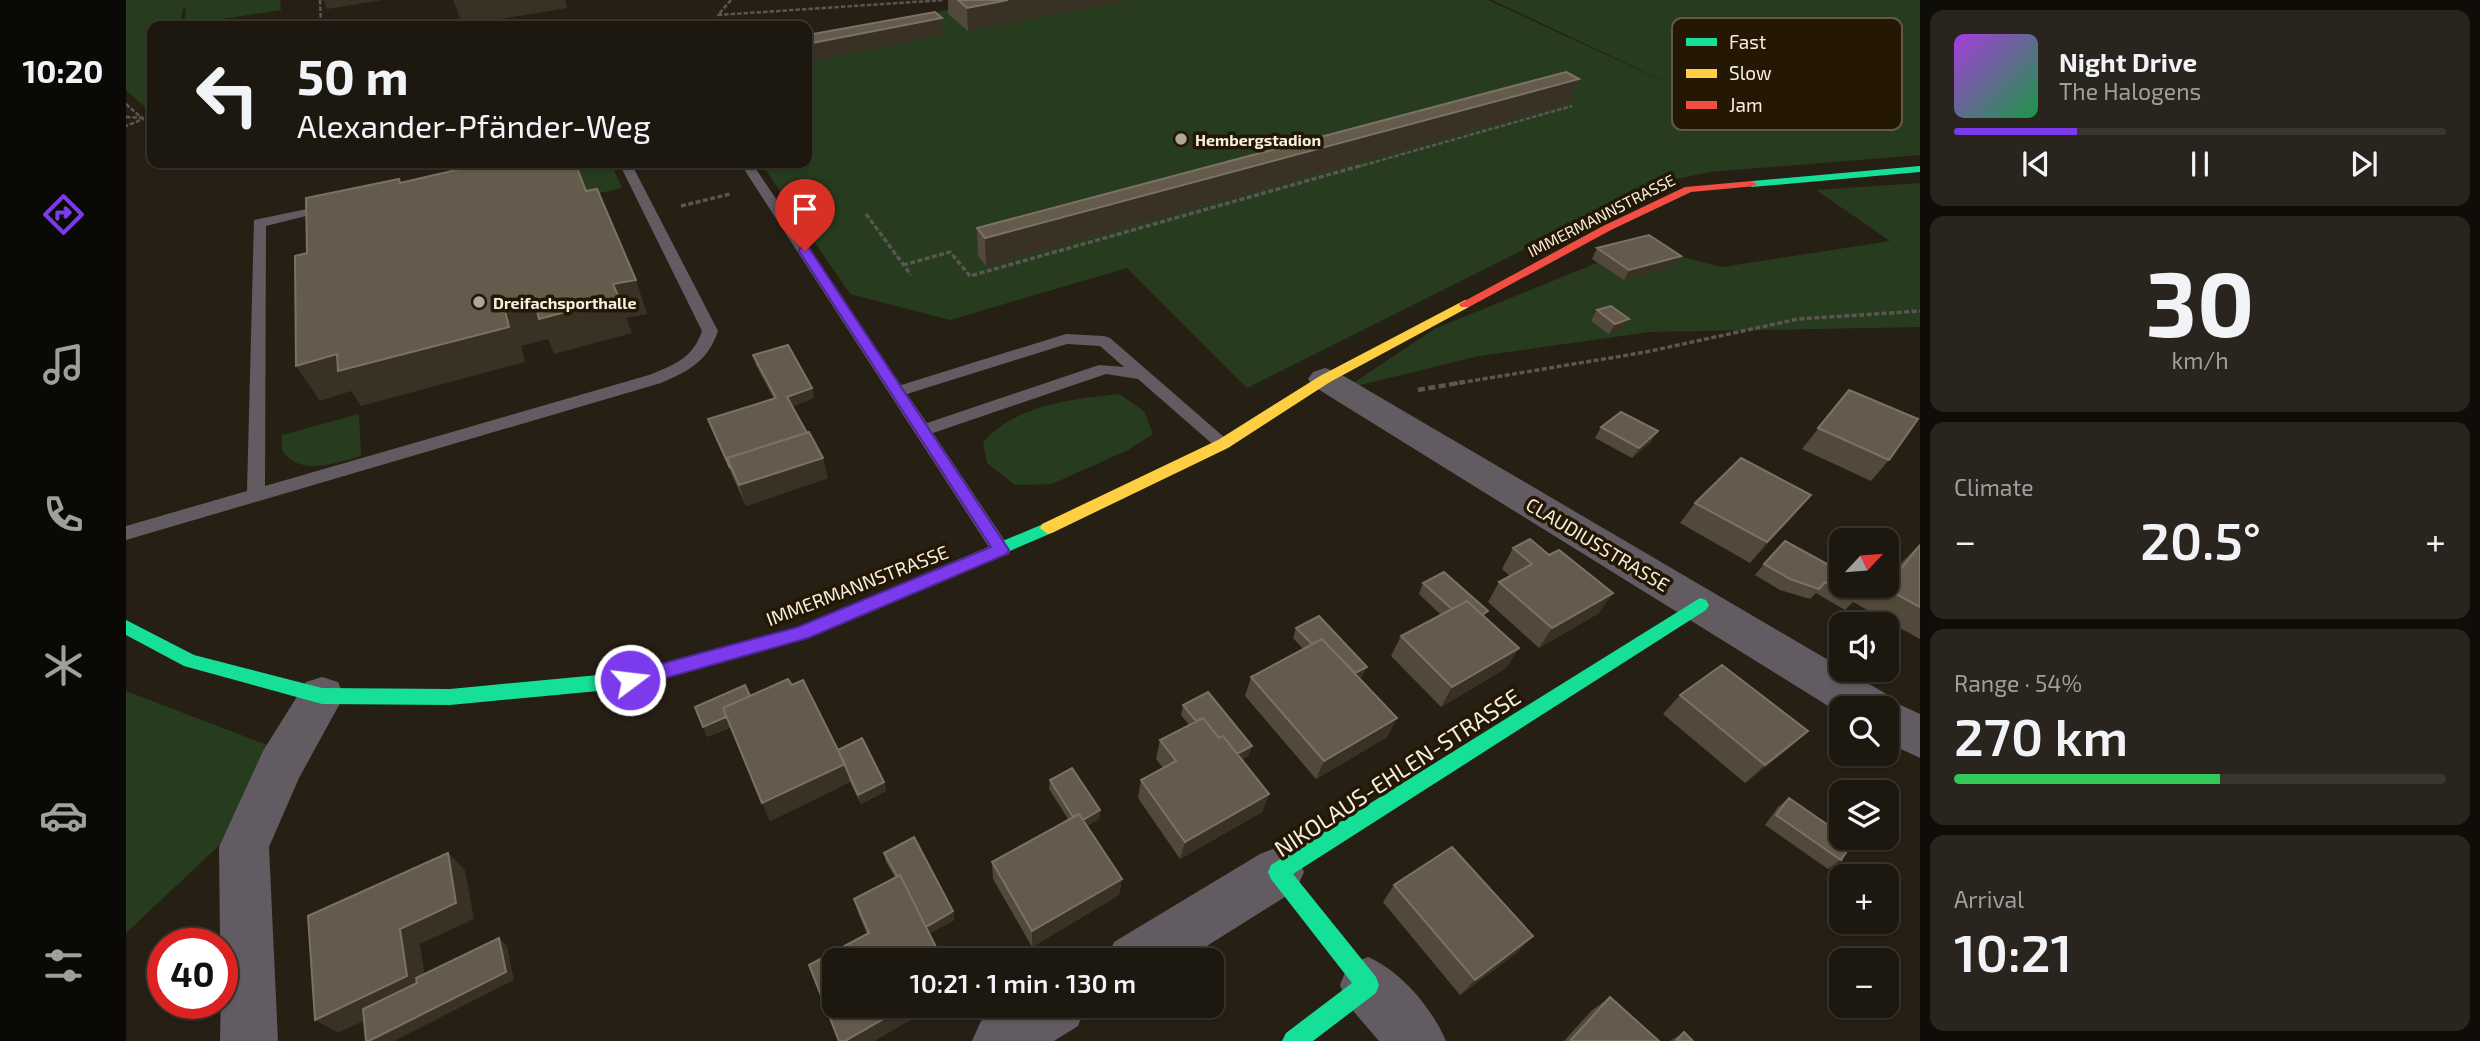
<!DOCTYPE html>
<html lang="en">
<head>
<meta charset="utf-8">
<style>
  :root { --surface:#1c170f; --page:#29241d; --text:#f1f3f6; --muted:#a09f9e; --line:#3a362f; --accent:#7c3aed }
  body { margin:0; font-family:"Exo 2",sans-serif; background:var(--page); color:var(--text); height:100vh; display:flex; flex-direction:column; font-size:26px; white-space:nowrap }
  * { box-sizing:border-box; margin:0 }
  p { font-size:23px; color:var(--muted) }
  .icon { flex:none; width:38px; height:38px; fill:none; stroke:currentColor; stroke-width:2; stroke-linecap:round; stroke-linejoin:round }
  .map { position:relative; flex:1; overflow:hidden }
  .details { display:flex; flex-direction:column; gap:10px; padding:10px; background:#0f0d08; width:560px }
  .details>* { flex:none }
  .banner { position:absolute; left:21px; top:21px; width:665px; height:147px; border-radius:14px; box-shadow:0 2px 5px #0004,0 0 0 2px var(--line); background:#1c170f; color:var(--text); overflow:hidden }
  .needle { width:46px; rotate:64deg }
  .fabs { position:absolute; left:1703px; top:528px; display:grid; gap:14px }
  .fabs a { display:grid; place-items:center; width:70px; height:70px; border-radius:14px; background:var(--surface); box-shadow:0 2px 5px #0004,0 0 0 2px var(--line); font-size:35px }
  .speed { position:absolute; left:21px; top:928px; display:flex; gap:14px; font-size:35px; font-weight:700; text-align:center }
  .speed>* { display:grid; place-content:center; width:91px; height:91px; border-radius:50%; background:var(--surface); box-shadow:0 2px 5px #0004,0 0 0 2px var(--line); line-height:1 }
  .speed .limit { border:10px solid #d22; background:#fff; color:#111 }
  .pin { position:absolute; display:grid; place-items:center; width:60px; height:60px; color:#fff; margin:-72px -30px; border-radius:50% 50% 50% 0; rotate:-45deg; box-shadow:0 0 7px #0007 }
  .pin .icon { rotate:45deg }
  .me { position:absolute; width:77px; margin:-38px; rotate:75deg; stroke-linejoin:round; filter:drop-shadow(0 0 5px #0008) }
  .turn { display:flex; align-items:center; gap:24px; height:147px; padding:0 35px; font-size:32px }
  .turn .icon { width:91px; height:91px; stroke-width:2.5 }
  .turn b { display:block; font-size:49px; line-height:60px }
  .big { font-size:52px; font-weight:600; line-height:1.1 }
  .details .card { flex:1; display:flex; flex-direction:column; justify-content:center; gap:10px; min-width:0; padding:0 24px; border-radius:14px; background:var(--page) }
  .details .dial { align-items:center; gap:0 }
  .dial b { font-size:91px; line-height:1 }
  .song { display:flex; align-items:center; gap:21px }
  .cover { width:84px; height:84px; border-radius:10px; background:linear-gradient(135deg,hsl(280 70% 55%),hsl(140 70% 35%)) }
  .played { height:7px; border-radius:4px; background:linear-gradient(90deg,var(--accent) 25%,var(--line) 25%) }
  .keys { display:flex; justify-content:space-around; direction:ltr }
  .heat { display:flex; justify-content:space-between; align-items:center; font-size:38px; direction:ltr }
  .charge { height:10px; border-radius:5px; background:linear-gradient(90deg,#34c759 54%,var(--line) 0) }
  .trip { position:absolute; left:696px; top:948px; width:402px; height:70px; border-radius:14px; background:var(--surface); box-shadow:0 2px 5px #0004,0 0 0 2px var(--line); font-weight:600; line-height:70px; text-align:center }
  main { display:flex; flex:1; min-height:0 }
  .dock { display:flex; flex-direction:column; width:126px; justify-content:space-around; align-items:center; background:#0b0906; color:var(--muted) }
  .dock .icon { width:49px; height:49px }
  .dock .current { color:var(--accent) }
  .dock b { font-size:32px; color:var(--text) }
  .map>svg:first-child { display:block }
</style>
</head>
<body>
<main>
<nav class="dock">
<b>10:20</b>
<svg class="icon current" aria-label="directions" viewBox="0 0 24 24"><path d="M12 3l9 9-9 9-9-9zM9 14v-3h6M13 9l2 2-2 2"/></svg>
<svg class="icon" aria-label="music" viewBox="0 0 24 24"><path d="M9 18V5l10-2v13"/><circle cx="6" cy="18" r="3"/><circle cx="16" cy="16" r="3"/></svg>
<svg class="icon" aria-label="phone" viewBox="0 0 24 24"><path d="M5 4h4l2 5-3 2q2 4 5 5l2-3 5 2v4C11 20 4 13 5 4z"/></svg>
<svg class="icon" aria-label="climate" viewBox="0 0 24 24"><path d="M12 3v18M4 7l16 10M4 17L20 7"/></svg>
<svg class="icon" aria-label="car" viewBox="0 0 24 24"><path d="M5 17H2v-5l4-1 3-4h7l3 4 3 1v5h-3M9 17h6M6 11h13"/><circle cx="7" cy="17" r="2"/><circle cx="17" cy="17" r="2"/></svg>
<svg class="icon" aria-label="filters" viewBox="0 0 24 24"><path d="M4 7h16M4 17h16"/><circle cx="9" cy="7" r="2"/><circle cx="15" cy="17" r="2"/></svg>
</nav>
<div class="map">
<svg width="1794" height="1041" viewBox="0 0 1794 1041">
  <rect width="100%" height="100%" fill="#261f14"/>
  <path fill="#273c1f" d="M0,0h154l1,10 -97,15 2,-17 -3,1 -3,17h-28v83l-6,-1 -20,-18z
    M876,0h486l210,97 -206,-97h428v155l-210,17 -53,11 -410,205 -120,-120 -177,52 -100,-26 -89,-131h46v-127z
    M448,163h24l15,5 9,20 -36,8z
    M1794,183v144l-270,5 -171,24 -135,33 92,-61 203,-82 83,21 168,-26 -74,-51z
    M993,394l25,17 9,23 -25,16 -76,34 -37,1 -28,-22 -4,-21c33,-37 89,-43 136,-48z
    M233,414l2,42c-25,7 -63,21 -79,-6v-15z
    M0,691l183,70 -183,172z"/>
  <g fill="none" stroke-linecap="round" stroke-linejoin="round">
    <path stroke="#5b5653" stroke-width="2.5" stroke-dasharray="4.5 2" stroke-linecap="butt" d="M194,0l1,26
      M605,0l-13,15 226,-15
      M0,104l17,15 -17,7
      M0,117l26,1
      M318,163l1,4
      M1231,167l215,-61"/>
    <path stroke="#5b5653" stroke-width="3.5" stroke-dasharray="5 2.5" stroke-linecap="butt" d="M318,165l2,11
      M555,206l49,-12
      M740,214l45,61
      M777,265l47,-13 20,24 393,-111
      M1327,384l193,-32 152,-33 122,-8"/>
    <path stroke="#5b5653" stroke-width="4.5" stroke-dasharray="7 3.5" stroke-linecap="butt" d="M1292,390l46,-8"/>
    <path fill="#625b61" fill-rule="evenodd" d="M493,163h12l87,168c-10,30 -29,40 -57,52l-535,157v-14l121,-35 7,-271 77,-16 7,4 -72,18 -1,260 384,-111c25,-10 44,-17 53,-44z
      M614,163h12l149,222 165,-51 38,2 6,2 122,106 -9,6 -6,-2 -79,-69 -32,-5 -173,59 78,117 -3,5h-14zM941,344l33,2 24,21 -25,-2 -172,58 -20,-29z"/>
    <path fill="#625b61" fill-rule="evenodd" d="M1199,368l12,4 551,323 2,5 30,14v44l-34,-16v-33h-45v5l-528,-328 -5,-7 5,-7z
      M196,677l16,5 6,14 -45,82 -30,69 9,194h-58l2,-98h-2l-1,-96 44,-96 43,-69z
      M1152,847l18,7 8,18 -8,18 -113,71h-77l8,-19 146,-88z
      M1242,957c33,14 64,51 78,84h-67l-31,-36 -8,-20 8,-20z
      M879,1006h81l-8,20 -24,15h-82l9,-20z"/>
    <path fill="#16e098" fill-rule="evenodd" d="M1794,166v6l-168,15 -5,-3 5,-3z
      M922,522l8,6 -2,4 -246,106 -178,50 -180,17 -128,-1 -138,-38 -58,-31v-15l68,35 128,33 128,1 180,-17 168,-45z
      M1574,598l6,2 3,5 -3,5 -413,264 83,103 3,8 -3,8 -63,48h-31l4,-8 66,-50 -81,-104 -3,-7 3,-7z"/>
    <path fill="#ffcf43" fill-rule="evenodd" d="M1339,300l4,1v6l-139,75 -102,66 -174,84 -6,2 -8,-6 2,-4 176,-84 102,-64z"/>
    <path fill="#f24e42" fill-rule="evenodd" d="M1626,181l5,3 -1,2 -65,6 -80,38 -142,77h-8l-2,-3 144,-78 82,-39z"/>
  </g>
  <path fill="#52493b" d="M822,0h180l-160,31 -20,-17z
    M1453,79l-10,25 -583,162 -8,-10 -1,-28z
    M1471,248l84,8 -6,10 -51,14 -32,-21z
    M1471,310l26,20 -14,4 -18,-13z
    M627,355l59,33 2,10 -22,8 36,72 -82,28 -34,-76 -4,-11 66,-20 -18,-34z
    M1723,390l40,70 -18,21 -69,-32z
    M1475,427l50,15 -19,16 -37,-20z
    M1685,495l-17,20 -44,48 -70,-40 15,-20z
    M1794,544v95l-67,-37 -8,8 -29,-17 -6,6 -30,-9 -25,-15 9,-11 71,5 6,-7v24h45v-10l4,1 12,-15z
    M1387,548l86,65 -60,35 -51,-46 11,-20 11,-6 -8,-7z
    M1297,583l62,34 34,31 -13,20 -65,39 -50,-51 10,-20 40,-21 -22,-21z
    M1170,628l66,49 -2,1 37,40 -10,19 -71,42 -71,-83 6,-19 52,-28 -10,-11z
    M666,685l46,65 46,32 2,9 -25,13 -12,-24 1,2 -80,39 -39,-94 -24,10 43,-41z
    M1554,695l128,36 -21,19 -42,33 -82,-69z
    M1057,705l69,41 -4,10 -6,4 27,34 -7,18 -82,47 -42,-61 3,-18 22,-12 -7,-9 4,-19 29,-15 -8,-10z
    M924,780l50,30 -1,9 -12,7 35,53 -3,16 -87,52 -39,-68 -1,-17 76,-43 -19,-30z
    M1663,798l52,62 -13,9 -63,-44 13,-18z
    M788,837l39,74 1,9 -25,14 14,27h-108v45h99l-60,35h-35l-30,-76 58,-31 -8,-19 -5,-16 41,-22 -9,-15 -2,-9z
    M1268,885l124,67 -58,43 -77,-93z
    M1484,997l49,44h-95l27,-30z
    M1558,1032l9,9h-23z"/>
  <path fill="#393124" d="M197,0h60l-56,9z
    M327,0h112l2,8 -104,17z
    M882,0h120l-160,31 -1,-23z
    M816,18l1,17 -136,27v-18z
    M1453,79l-10,25 -583,162 -1,-28z
    M1555,256l-6,10 -51,14 5,-10z
    M510,280l11,34 -21,4 6,15 -78,21 -6,-15 -27,7 4,16 -164,44 -10,-15 -31,10 -24,-35 41,-12 168,-43 108,-27z
    M1503,319l-6,11 -14,4 6,-10z
    M686,388l2,10 -24,10 -3,-11z
    M1532,431l-7,11 -19,16 7,-10z
    M697,458l5,20 -82,28 -7,-21z
    M1685,495l-17,20 -44,48 17,-21z
    M1487,593l-14,20 -60,35 13,-20z
    M1393,648l-13,20 -65,39 11,-20z
    M1241,667l-5,10 -20,12 4,-11z
    M628,704l4,10 -51,23 -4,-10z
    M1271,718l-10,19 -71,42 8,-18z
    M1682,731l-21,19 -42,33 20,-18z
    M1126,746l-4,10 -20,12 2,-10z
    M719,764l5,18 -80,39 -8,-18z
    M758,782l2,9 -25,13 -3,-9z
    M1143,794l-7,18 -82,47 5,-17z
    M974,810l-1,9 -23,13 1,-9z
    M322,853l17,17 9,49 -54,25 7,47 -89,42 -23,-13 85,-91z
    M996,879l-3,16 -87,52v-16z
    M827,911l1,9 -29,16 -1,-8z
    M1407,936l-15,16 -58,43 15,-15z
    M373,938l8,8 7,34 -120,61h-25z
    M780,1006h28l-60,35h-29z"/>
  <path fill="#645b4d" stroke="#7b7264" stroke-width="2" d="M832,0h50l-41,8z
    M809,12l7,6 -135,26v-9z
    M1440,72l13,7 -594,159 -8,-10z
    M360,163h89l11,28 11,-2 39,91 -23,4 6,14 -80,21 -4,-16 -30,8 4,16 -171,44 -1,-17 -41,12 -1,-110 12,-3 -1,-55 93,-19 1,4z
    M1523,235l32,21 -52,14 -32,-22z
    M1485,306l18,13 -14,5 -18,-14z
    M662,345l24,43 -25,9 20,36 -80,25 3,10 -22,-49 68,-21 -23,-43z
    M1723,390l69,29 -29,41 -71,-32z
    M1495,412l37,19 -19,17 -38,-21z
    M683,432l14,26 -84,27 -12,-27z
    M1615,458l70,37 -44,47 -72,-39z
    M1404,539l19,16 10,-5 54,43 -61,35 -53,-46 33,-18 -19,-16z
    M1659,541l51,28 5,-6v23h43l-9,12 -12,-7 -8,8 -30,-17 -6,7 -29,-10 -26,-15z
    M1794,545v62l-35,-19z
    M1318,572l44,39 -6,4 -15,-14 -15,8 -29,-26z
    M1760,576l5,2 -5,6z
    M1341,601l52,47 -67,39 -51,-51z
    M1193,616l48,51 -12,6 -33,-34 -10,5 -16,-16z
    M1196,639l75,79 -73,43 -73,-84z
    M1596,665l86,66 -43,34 -85,-70z
    M662,679l4,6 11,-5 42,84 -83,39 -39,-95z
    M619,685l5,11 -27,12 3,9 -23,10 -8,-20z
    M1082,692l44,54 -15,8 -14,-18 -4,2 -16,-20 -7,3 -13,-16z
    M1077,718l16,20 4,-2 46,58 -84,48 -44,-62 35,-19 -16,-21z
    M736,738l22,44 -26,13 -20,-45z
    M946,768l28,42 -17,10 -4,-6 -6,3 -23,-37z
    M1663,798l52,36v4h6l6,4 -12,18 -65,-45z
    M953,814l43,65 -90,52 -40,-69z
    M788,837l39,74 -27,16 -26,-52 -3,1 -13,-23z
    M1326,847l81,89 -58,44 -81,-95z
    M322,853l8,50 -56,26 7,47 -92,44 -7,-104z
    M774,875l43,86h-108v45h71l-61,35h-6l-30,-76 60,-32 -15,-34z
    M373,938l7,34 -137,69h-3l-3,-32 54,-26 -1,-5z
    M1484,997l49,44h-89z
    M1558,1032l9,9h-17z"/>
  <path fill="#7c3aed" stroke="#51269a" stroke-width="2" d="M674,248h9l200,302 -2,4 -199,84 -178,50 -7,-3 -2,-5 2,-6 175,-47 193,-80 -192,-296z"/>
  <g fill="#aea699" stroke="#241704" stroke-width="2.5">
    <circle cx="1055" cy="139" r="7"/>
    <circle cx="353" cy="302" r="7"/>
  </g>
  <g text-anchor="middle" dominant-baseline="central" stroke-width="7" stroke-linejoin="round" paint-order="stroke">
    <g font-size="16" font-weight="bold" fill="#f7eee1" stroke="#241704" text-anchor="start">
      <text x="1069" y="139">Hembergstadion</text>
      <text x="367" y="302">Dreifachsporthalle</text>
    </g>
    <g font-size="16" fill="#f7eee1" stroke="#241704">
      <text transform="translate(1475 215) rotate(-27)">IMMERMANNSTRASSE</text>
    </g>
    <g font-size="19" fill="#f7eee1" stroke="#241704">
      <text transform="translate(1472 544) rotate(31)">CLAUDIUSSTRASSE</text>
      <text transform="translate(731 585) rotate(-21)">IMMERMANNSTRASSE</text>
    </g>
    <g font-size="23" fill="#f7eee1" stroke="#241704">
      <text transform="translate(1271 772) rotate(-33)">NIKOLAUS-EHLEN-STRASSE</text>
    </g>
  </g>
  <rect x="1546" y="18" width="230" height="112" rx="10" fill="#241704" stroke="#635846" stroke-width="2"/>
  <rect x="1560" y="38" width="31" height="8" fill="#16e098"/>
  <rect x="1560" y="69" width="31" height="9" fill="#ffcf43"/>
  <rect x="1560" y="101" width="31" height="8" fill="#f24e42"/>
  <g font-size="19" fill="#f7eee1">
    <text x="1603" y="49">Fast</text>
    <text x="1603" y="80">Slow</text>
    <text x="1603" y="112">Jam</text>
  </g>
</svg>
<div class="fabs">
<a><svg class="needle" viewBox="-14 -14 28 28"><path d="M0-13l5 13h-10z" fill="#e53935"/><path d="M0 13l5-13h-10z" fill="#a09f9e"/></svg></a>
<a><svg class="icon" aria-label="sound" viewBox="0 0 24 24"><path d="M4 9h4l5-4v14l-5-4H4zM17 9q2 3 0 6"/></svg></a>
<a><svg class="icon" aria-label="search" viewBox="0 0 24 24"><circle cx="10" cy="10" r="6"/><path d="M15 15l6 6"/></svg></a>
<a><svg class="icon" aria-label="layers" viewBox="0 0 24 24"><path d="M12 4l9 5-9 5-9-5zM3 14l9 5 9-5"/></svg></a>
<a>+</a>
<a>−</a>
</div>
<div class="speed"><div class="limit">40</div></div>
<div class="pin" style="left:679px;top:251px;background:#d93025"><svg class="icon" aria-label="arrive" viewBox="0 0 24 24"><path d="M6 21V4h12l-3 4 3 4H6"/></svg></div>
<svg class="me" style="left:504px;top:680px" viewBox="-20 -20 40 40"><circle r="17" fill="#7c3aed" stroke="#fff" stroke-width="3"/><path d="M0-11L8 9 0 5-8 9z" fill="#fff"/></svg>
<div class="trip">10:21 · 1 min · 130 m</div>
<div class="banner">
<div class="turn"><svg class="icon" aria-label="left" viewBox="0 0 24 24"><path d="M17 20v-9H6M10 6l-5 5 5 5"/></svg><div><b>50 m</b>Alexander-Pfänder-Weg</div></div>
</div>
</div>
<section class="details">
<div class="card">
<div class="song"><i class="cover"></i><div><b>Night Drive</b><p>The Halogens</p></div></div>
<div class="played"></div>
<div class="keys"><svg class="icon" aria-label="previous" viewBox="0 0 24 24"><path d="M18 5L8 12l10 7zM5 5v14"/></svg><svg class="icon" aria-label="pause" viewBox="0 0 24 24"><path d="M8 5v14M16 5v14"/></svg><svg class="icon" aria-label="next" viewBox="0 0 24 24"><path d="M6 5l10 7-10 7zM19 5v14"/></svg></div>
</div>
<div class="card dial"><b>30</b><p>km/h</p></div>
<div class="card"><p>Climate</p>
<div class="heat"><a>−</a><b class="big">20.5°</b><a>+</a></div>
</div>
<div class="card"><p>Range · 54%</p><b class="big">270 km</b><div class="charge"></div></div>
<div class="card"><p>Arrival</p><b class="big">10:21</b></div>
</section>
</main>
</body>
</html>
